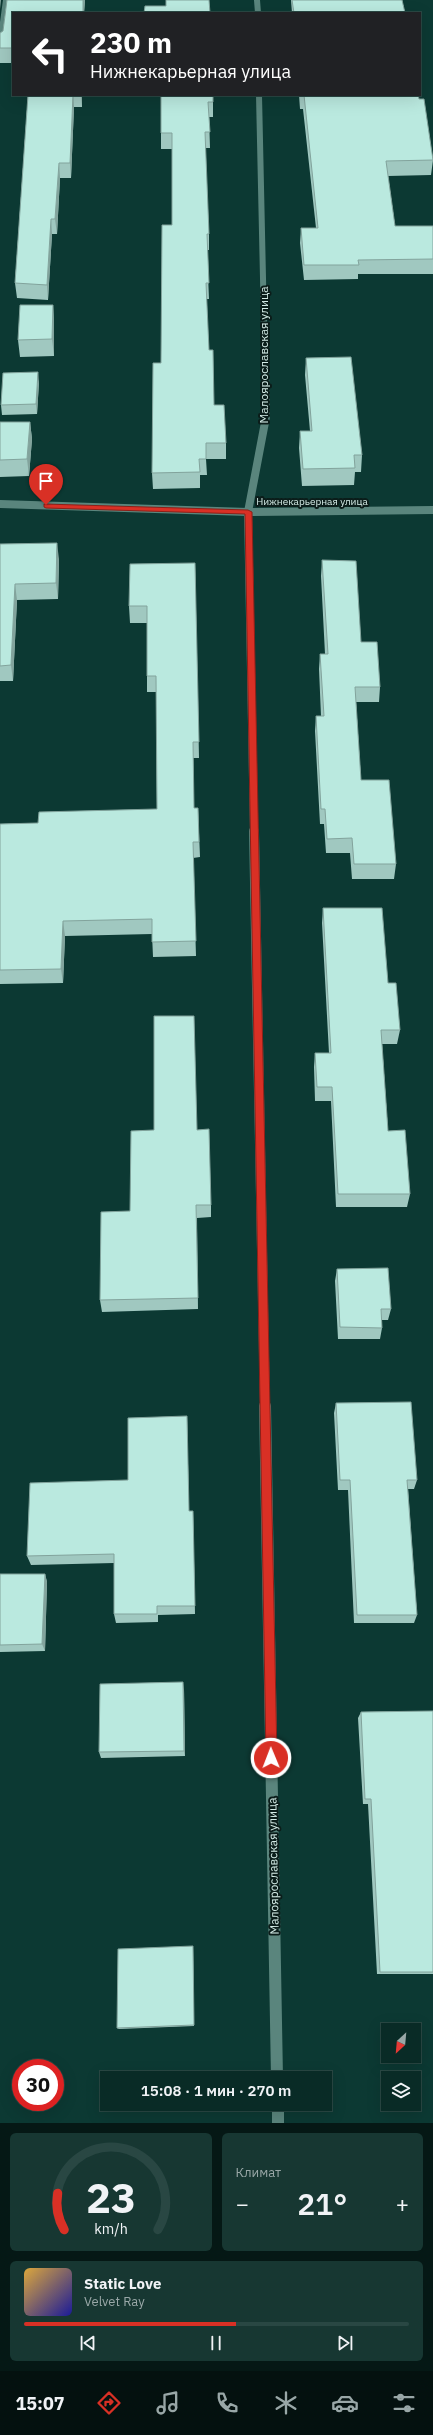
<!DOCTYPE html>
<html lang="ru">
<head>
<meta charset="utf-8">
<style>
  :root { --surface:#092b26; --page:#173732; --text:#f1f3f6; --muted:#99a7a7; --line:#294743; --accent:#d93025 }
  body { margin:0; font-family:"IBM Plex Sans",sans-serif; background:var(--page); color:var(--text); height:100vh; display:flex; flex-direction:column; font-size:15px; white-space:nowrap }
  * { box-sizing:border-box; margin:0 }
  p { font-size:13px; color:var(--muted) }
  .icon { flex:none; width:22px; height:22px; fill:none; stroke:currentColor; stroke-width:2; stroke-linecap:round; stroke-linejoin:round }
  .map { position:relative; height:2123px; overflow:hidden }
  .details { display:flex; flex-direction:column; gap:10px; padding:10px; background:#051815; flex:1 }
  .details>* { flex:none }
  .hud { position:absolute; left:12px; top:12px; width:409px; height:84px; border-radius:0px; box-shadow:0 4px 16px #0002,0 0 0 1px var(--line); background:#202124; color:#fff; overflow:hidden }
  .needle { width:26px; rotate:206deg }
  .fabs { position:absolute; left:381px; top:2023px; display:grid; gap:8px }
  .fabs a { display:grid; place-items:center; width:40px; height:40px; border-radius:0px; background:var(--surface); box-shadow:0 4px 16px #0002,0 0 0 1px var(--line); font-size:20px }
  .speed { position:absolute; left:12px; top:2059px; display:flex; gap:8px; font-size:20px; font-weight:700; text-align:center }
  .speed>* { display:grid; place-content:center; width:52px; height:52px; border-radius:50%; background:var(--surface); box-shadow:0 4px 16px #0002,0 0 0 1px var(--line); line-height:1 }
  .speed .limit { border:6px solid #d22; background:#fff; color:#111 }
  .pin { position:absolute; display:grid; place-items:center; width:34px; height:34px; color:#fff; margin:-41px -17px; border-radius:50% 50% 50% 0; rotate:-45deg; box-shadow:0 0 4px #0007 }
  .pin .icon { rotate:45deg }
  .me { position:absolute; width:44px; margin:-22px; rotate:359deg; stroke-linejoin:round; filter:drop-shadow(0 0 3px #0008) }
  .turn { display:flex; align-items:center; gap:14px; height:84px; padding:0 12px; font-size:18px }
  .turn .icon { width:52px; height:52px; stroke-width:2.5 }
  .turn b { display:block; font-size:28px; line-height:34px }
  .big { font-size:30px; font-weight:600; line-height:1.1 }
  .details .card { flex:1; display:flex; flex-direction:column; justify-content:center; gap:6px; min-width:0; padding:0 14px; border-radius:6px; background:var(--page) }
  .details .dial { align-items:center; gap:0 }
  .dial svg { height:104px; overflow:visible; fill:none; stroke:var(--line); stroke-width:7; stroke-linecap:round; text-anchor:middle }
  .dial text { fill:var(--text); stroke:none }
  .song { display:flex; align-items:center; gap:12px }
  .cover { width:48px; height:48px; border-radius:6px; background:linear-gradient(135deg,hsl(40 70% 55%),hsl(240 70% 35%)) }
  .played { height:4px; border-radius:2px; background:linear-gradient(90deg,var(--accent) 55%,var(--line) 55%) }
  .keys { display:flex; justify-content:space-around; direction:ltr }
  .heat { display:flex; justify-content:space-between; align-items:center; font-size:22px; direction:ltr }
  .details .tiles { flex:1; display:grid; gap:10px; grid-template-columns:1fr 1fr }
  .card:last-child { grid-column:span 2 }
  .trip { position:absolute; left:100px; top:2071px; width:232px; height:40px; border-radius:0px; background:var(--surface); box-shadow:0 4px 16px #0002,0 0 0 1px var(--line); font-weight:600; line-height:40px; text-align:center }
  .tabs { display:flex; height:64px; justify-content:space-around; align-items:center; background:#04110f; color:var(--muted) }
  .tabs .icon { width:28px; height:28px }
  .tabs .on { color:var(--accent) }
  .tabs b { font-size:18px; color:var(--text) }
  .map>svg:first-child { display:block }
</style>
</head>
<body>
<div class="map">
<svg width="433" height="2123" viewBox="0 0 433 2123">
  <rect width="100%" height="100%" fill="#0c3933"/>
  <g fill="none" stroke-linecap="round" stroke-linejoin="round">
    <path stroke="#5a857d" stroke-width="6" d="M257,0l1,13
      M0,45l6,-45
      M259,95l6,275"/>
    <path stroke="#5a857d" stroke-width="8" d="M0,504l248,8 185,-2
      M254,832l-6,-320 18,-95 -1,-48"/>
    <path stroke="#5a857d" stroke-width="10" d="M254,831l11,576"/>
    <path stroke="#5a857d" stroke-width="12" d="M265,1406l12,672
      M278,2104v19"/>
  </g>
  <path fill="#a0c8c0" d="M7,0h78l-1,13h-71v50h-13v-30l3,-2z
    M291,0h111l3,13h-113z
    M28,95h54v12h-8l-3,71h-11l-3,56h-5l-4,66 -31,-2 -2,-15z
    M213,95v22h-4l1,31h-5l4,86v16h-2l2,49h-3l3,51 5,55 12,38v16h-20l1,16h-7v13l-47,1 -1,-16 20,-248v-76h-11v-16z
    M299,95h119l15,65 -2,15 -43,1 7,50h38v48h-75v5l-54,1 -4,-37 1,-15h15l-13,-119h-3z
    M53,305l1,17v34l-34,1 -2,-17z
    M306,358l56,97 -1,17h-6l-1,13 -52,1 -3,-38 1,-17h10l-5,-56z
    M39,382l-2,32 -35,1 -1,-10z
    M0,422h30l2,17 -3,37 -29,1z
    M0,544l59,15 -1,40 -41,1 -4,81h-13z
    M322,560l39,82 19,45 -1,15h-23l5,78 35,84 -2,15h-42l-2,-26h-24l-2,-29h-4l-5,-93 1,-15h5l-2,-47 1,-15h5l-4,-78z
    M195,563l4,195h-6l1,50h4l2,49 -7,1 3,98 -43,1 -1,-23 -87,2 -2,47 -63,1v-160l38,-1 119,-14 -1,-117h-9v-69h-17l-1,-17z
    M323,908l65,75 12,47 -3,14h-15l6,87 22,63 -3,13h-71l-5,-106h-16l-1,-34 1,-14h14l-7,-130z
    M197,1130l14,75v12l-14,1 1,91 -96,3 -2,-12 30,-89z
    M337,1269l54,40 -3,11h-6v8l-2,11h-42l-3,-58z
    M336,1403l81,77 -3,9h-6l9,126 -3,8h-60l-6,-133h-10l-4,-77z
    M187,1416l2,95h4l2,103 -37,1v7l-42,1 -2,-9v-51l-83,2 -4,-9 101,-76z
    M0,1574h45l2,8 -2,69 -45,1z
    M184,1689l1,67 -84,2 -2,-6z
    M433,1711v263h-56l-9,-170h-5l-5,-86 3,-6z
    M193,1948l1,78 -75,3 -2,-1z"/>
  <path fill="#82a39c" d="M0,0h1l-1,9z
    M83,0h2l-1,13h-1z
    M73,95l1,12 -3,71 -1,-15z
    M81,95h1v12z
    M59,163l1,15 -3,56 -2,-15z
    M51,219l1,15 -4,66 -1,-15z
    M53,305l1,17v34l-2,-17z
    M38,372l1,10 -2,32 -1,-10z
    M30,422l2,17 -3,37 -2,-17z
    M57,543l2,16 -1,40 -2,-16z
    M15,584l2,16 -4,81 -2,-16z
    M63,921l2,15 -2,47 -2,-14z
    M45,1574l2,8 -2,69 -3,-7z
    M183,1682l1,7 1,67 -1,-5z"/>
  <path fill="#bae9df" stroke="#82a39c" d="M7,0h76v13h-70v35h-13v-15l3,-2z
    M166,0h43l1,13h-66l1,-7h21z
    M292,0h110l3,13h-111z
    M28,95h45l-3,68h-11l-4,56h-4l-4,66 -32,-2z
    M161,95h52v7h-5l2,30h-5l4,102h-2l2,49h-3l3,67h4l1,55h10l2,38h-20v16h-7l1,13 -48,1 1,-110h8l1,-138h10v-92h-11z
    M304,95h114l1,4h5l9,61 -47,1 9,65h38v33l-75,1 1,5h-55l-3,-37h17z
    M20,305h33l-1,34 -34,1z
    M351,357l11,98h-8l1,13 -52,1 -3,-38h12l-6,-73z
    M38,372l-2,32 -35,1 2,-32z
    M0,422h30l-3,37 -27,1z
    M57,543l-1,40 -41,1 -4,81 -11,1v-122z
    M322,560l34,1 5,81h16l3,45h-25l6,93h28l7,84h-42l-2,-26 -25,1 -2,-30h-4l-5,-93h8l-4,-62h8z
    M195,563l4,179h-6l1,66h4l1,34h-6l3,99 -44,1v-23l-89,2 -2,48 -61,1v-146l38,-1 1,-11 118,-3 -1,-133h-9v-70h-18l1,-42z
    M323,908h59l6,75h8l4,47h-19l7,101 17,-1 5,64h-72l-6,-107h-15l-2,-34h16z
    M154,1016h40l3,114 12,-1 2,76h-15l2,93 -98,2 1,-88 29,-1 1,-80 23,-1z
    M388,1268l3,41h-10l1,19 -42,-1 -3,-58z
    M411,1402l6,78h-10l10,135h-60l-7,-135h-10l-4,-77z
    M187,1416l2,95h4l2,95h-38v8h-43v-60l-87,2 3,-73 98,-3v-62z
    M0,1574h45l-3,70 -42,1z
    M183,1682l1,69 -85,1 1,-68z
    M433,1711v261h-53l-9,-173h-6l-4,-87z
    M193,1946l1,79 -77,3 1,-79z"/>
  <path fill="#d93025" stroke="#8d1f18" d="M44,504l204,6 4,2 25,1246 -6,6 -5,-6 -21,-1244 -199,-6 -2,-1z"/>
  <g text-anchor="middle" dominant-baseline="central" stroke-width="4" stroke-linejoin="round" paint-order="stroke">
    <g font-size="10" fill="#d4ebe6" stroke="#0b1d1a">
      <text x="312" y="501">Нижнекарьерная улица</text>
    </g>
    <g font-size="12" fill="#d4ebe6" stroke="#0b1d1a">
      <text transform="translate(263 355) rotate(-90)">Малоярославская улица</text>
      <text transform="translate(273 1866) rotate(-91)">Малоярославская улица</text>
    </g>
  </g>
</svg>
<div class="fabs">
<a><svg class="needle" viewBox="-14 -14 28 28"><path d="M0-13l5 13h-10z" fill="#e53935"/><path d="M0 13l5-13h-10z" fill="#99a7a7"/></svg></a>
<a><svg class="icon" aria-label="layers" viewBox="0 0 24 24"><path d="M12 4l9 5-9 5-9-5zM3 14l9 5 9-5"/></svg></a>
</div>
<div class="speed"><div class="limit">30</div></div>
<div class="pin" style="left:46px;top:505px;background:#d93025"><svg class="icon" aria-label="arrive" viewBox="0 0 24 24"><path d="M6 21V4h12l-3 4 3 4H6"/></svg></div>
<svg class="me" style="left:271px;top:1758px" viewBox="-20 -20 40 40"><circle r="17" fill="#d93025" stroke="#fff" stroke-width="3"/><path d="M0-11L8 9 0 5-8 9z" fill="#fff"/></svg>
<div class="trip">15:08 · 1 мин · 270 m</div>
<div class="hud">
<div class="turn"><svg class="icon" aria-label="left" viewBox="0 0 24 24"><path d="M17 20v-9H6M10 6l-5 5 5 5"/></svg><div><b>230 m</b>Нижнекарьерная улица</div></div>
</div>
</div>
<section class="details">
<div class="tiles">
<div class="card dial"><svg viewBox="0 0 100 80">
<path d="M14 69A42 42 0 1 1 86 69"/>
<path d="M14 69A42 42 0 0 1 9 41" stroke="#d93025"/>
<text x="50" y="56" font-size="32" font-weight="700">23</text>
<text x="50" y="72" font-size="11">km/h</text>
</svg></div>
<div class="card"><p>Климат</p>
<div class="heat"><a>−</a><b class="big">21°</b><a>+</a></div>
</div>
<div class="card">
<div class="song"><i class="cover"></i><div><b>Static Love</b><p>Velvet Ray</p></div></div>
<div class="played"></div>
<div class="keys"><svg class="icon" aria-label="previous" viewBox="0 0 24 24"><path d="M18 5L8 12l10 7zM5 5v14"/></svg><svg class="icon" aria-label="pause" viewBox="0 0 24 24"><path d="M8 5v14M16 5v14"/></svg><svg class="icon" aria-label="next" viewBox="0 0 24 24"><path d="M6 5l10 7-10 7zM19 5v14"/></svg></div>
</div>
</div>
</section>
<nav class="tabs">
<b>15:07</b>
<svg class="icon on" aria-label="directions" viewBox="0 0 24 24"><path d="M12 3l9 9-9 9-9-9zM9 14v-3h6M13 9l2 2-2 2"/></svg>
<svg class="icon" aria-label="music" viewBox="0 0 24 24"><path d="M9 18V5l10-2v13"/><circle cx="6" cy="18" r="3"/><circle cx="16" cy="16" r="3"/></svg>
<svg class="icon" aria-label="phone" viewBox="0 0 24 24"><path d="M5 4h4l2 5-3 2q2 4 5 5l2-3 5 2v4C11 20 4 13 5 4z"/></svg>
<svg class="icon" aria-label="climate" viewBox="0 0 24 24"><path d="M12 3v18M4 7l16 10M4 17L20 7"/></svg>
<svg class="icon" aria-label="car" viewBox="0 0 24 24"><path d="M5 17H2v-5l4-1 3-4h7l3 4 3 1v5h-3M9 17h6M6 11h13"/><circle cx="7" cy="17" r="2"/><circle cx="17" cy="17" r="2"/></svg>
<svg class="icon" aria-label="filters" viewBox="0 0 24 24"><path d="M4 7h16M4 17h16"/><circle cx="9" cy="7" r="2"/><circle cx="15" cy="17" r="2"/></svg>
</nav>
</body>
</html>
